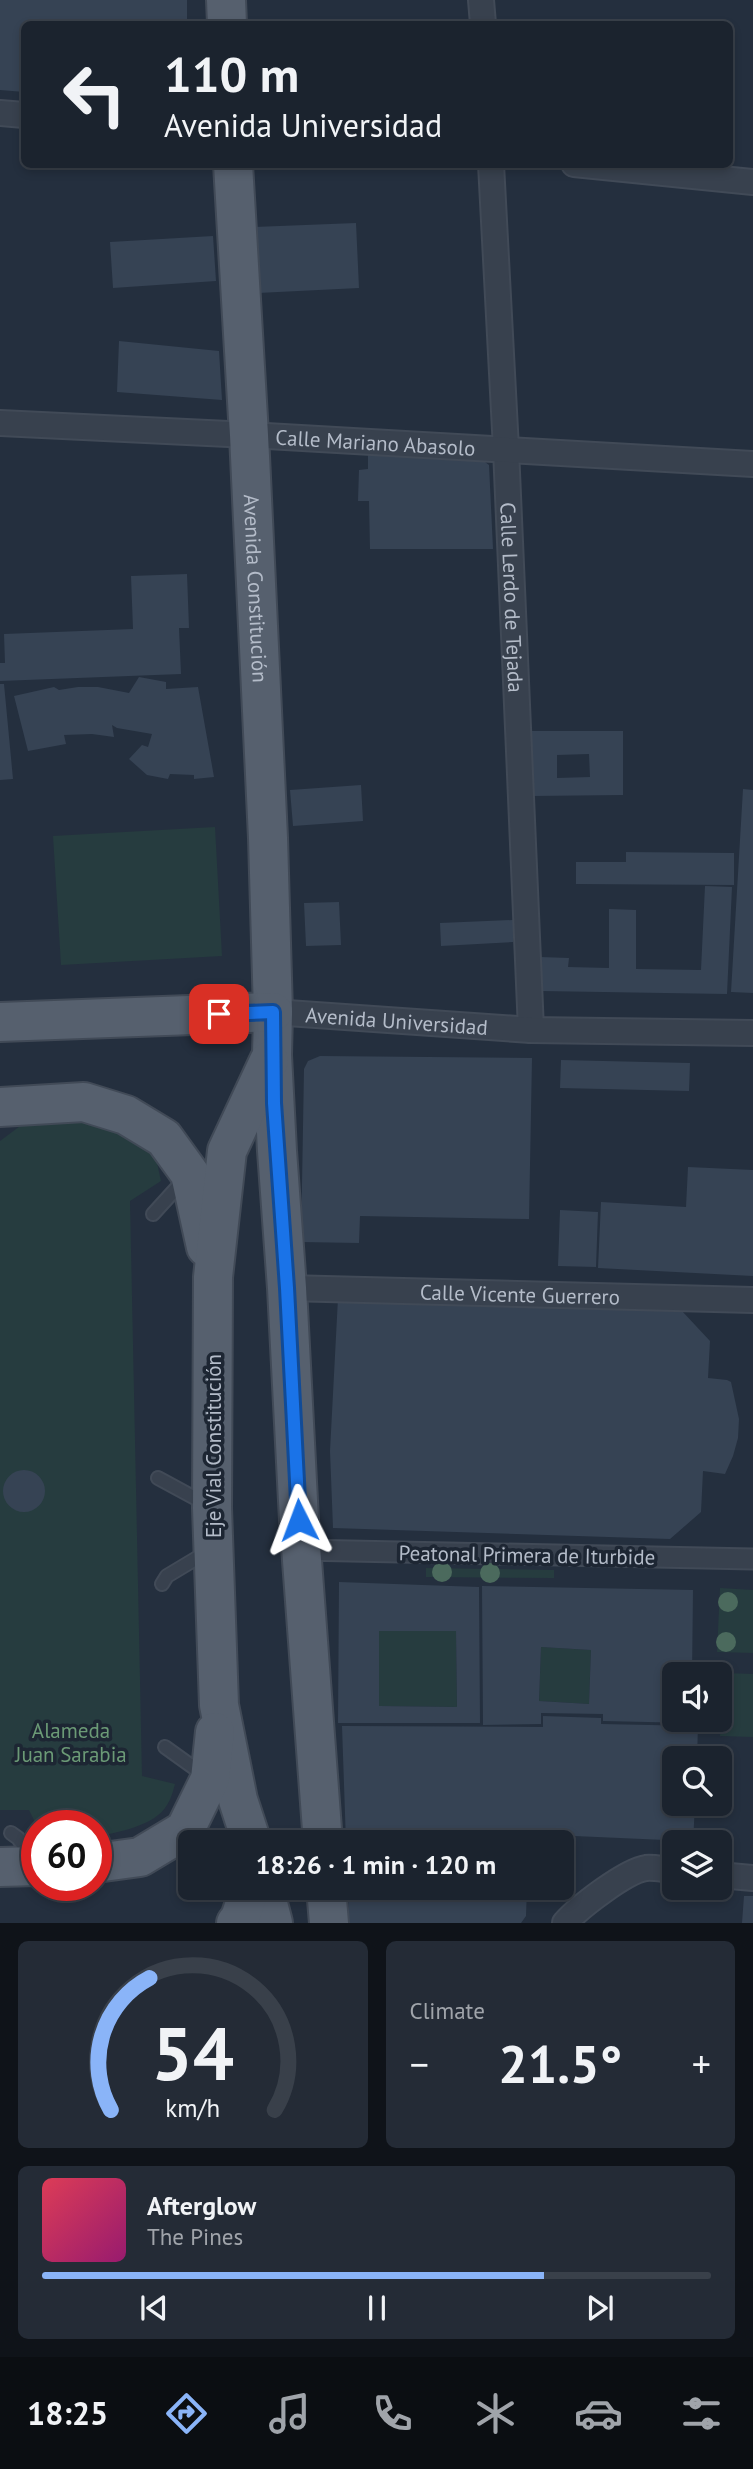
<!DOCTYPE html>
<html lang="en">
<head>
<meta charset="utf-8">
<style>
  :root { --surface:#1b232e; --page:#242b36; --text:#f1f3f6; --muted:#a0a4aa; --line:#39404a; --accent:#8ab4f8 }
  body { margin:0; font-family:"PT Sans",sans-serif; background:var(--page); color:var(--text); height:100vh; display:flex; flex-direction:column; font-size:26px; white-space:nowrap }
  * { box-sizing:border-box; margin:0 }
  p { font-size:23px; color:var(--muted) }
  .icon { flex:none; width:38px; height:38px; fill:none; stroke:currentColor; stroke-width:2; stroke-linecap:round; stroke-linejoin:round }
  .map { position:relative; height:1923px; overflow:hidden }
  .side { display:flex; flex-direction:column; gap:18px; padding:18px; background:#0f1319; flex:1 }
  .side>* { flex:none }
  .hud { position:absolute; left:21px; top:21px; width:712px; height:147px; border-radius:10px; box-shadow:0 4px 10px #0003,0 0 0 2px var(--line); background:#1b232e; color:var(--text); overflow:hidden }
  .tools { position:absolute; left:662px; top:1662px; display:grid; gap:14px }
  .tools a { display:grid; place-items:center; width:70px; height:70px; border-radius:10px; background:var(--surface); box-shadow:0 4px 10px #0003,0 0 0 2px var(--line); font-size:35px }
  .speed { position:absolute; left:21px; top:1810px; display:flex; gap:14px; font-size:35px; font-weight:700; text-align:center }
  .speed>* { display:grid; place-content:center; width:91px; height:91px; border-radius:50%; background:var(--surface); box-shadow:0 4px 10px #0003,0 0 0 2px var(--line); line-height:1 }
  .speed .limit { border:10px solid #d22; background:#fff; color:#111 }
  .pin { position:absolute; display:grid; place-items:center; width:60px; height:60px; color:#fff; margin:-30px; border-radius:14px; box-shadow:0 4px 10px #0006 }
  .me { position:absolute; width:77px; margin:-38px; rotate:357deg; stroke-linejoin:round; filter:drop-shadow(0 0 5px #0008) }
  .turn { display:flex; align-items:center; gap:24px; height:147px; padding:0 28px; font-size:32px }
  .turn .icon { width:91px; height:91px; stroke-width:2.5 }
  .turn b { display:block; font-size:49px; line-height:60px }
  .big { font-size:52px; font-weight:700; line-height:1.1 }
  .side .card { flex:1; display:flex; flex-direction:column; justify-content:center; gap:10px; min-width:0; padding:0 24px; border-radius:10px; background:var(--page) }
  .side .dial { align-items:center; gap:0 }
  .dial svg { height:182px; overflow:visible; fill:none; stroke:var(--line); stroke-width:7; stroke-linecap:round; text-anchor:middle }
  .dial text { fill:var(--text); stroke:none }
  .song { display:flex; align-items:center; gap:21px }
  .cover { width:84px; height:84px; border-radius:10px; background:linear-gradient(135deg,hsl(350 70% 55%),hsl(320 70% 35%)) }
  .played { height:7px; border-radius:4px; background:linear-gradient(90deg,var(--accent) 75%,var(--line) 75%) }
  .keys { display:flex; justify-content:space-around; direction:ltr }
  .heat { display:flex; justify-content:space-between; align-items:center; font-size:38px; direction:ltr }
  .side .tiles { flex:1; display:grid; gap:18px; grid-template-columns:1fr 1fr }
  .card:last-child { grid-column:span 2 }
  .trip { position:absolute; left:178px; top:1830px; width:396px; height:70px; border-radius:10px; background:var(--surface); box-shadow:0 4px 10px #0003,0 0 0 2px var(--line); font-weight:700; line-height:70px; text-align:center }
  .dock { display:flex; height:112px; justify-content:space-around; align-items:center; background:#0b0e12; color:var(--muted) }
  .dock .icon { width:49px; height:49px }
  .dock .selected { color:var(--accent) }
  .dock b { font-size:32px; color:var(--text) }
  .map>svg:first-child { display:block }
</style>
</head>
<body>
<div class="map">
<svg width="753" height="1923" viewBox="0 0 753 1923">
  <rect width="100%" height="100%" fill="#242f3e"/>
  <path fill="#263c3f" d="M215,827l7,129 -161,9 -8,-129z
    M96,1121l57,23 8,37 -31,20 12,575 33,8c-2,7 -4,15 -8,21 -12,21 -49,27 -71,32v-12l-59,1 -8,-16h-29v-669l20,-15z
    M426,1568l128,2v8l-128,-1z
    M720,1588l33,2v63l-36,-1z
    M379,1631h77l1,76 -78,-1z
    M541,1647l50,3 -2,54 -50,-3z
    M723,1673l30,1v63l-33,-1z"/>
  <path fill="#364354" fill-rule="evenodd" d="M0,0h187v24h-163v68l-24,-2z
    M356,223l3,65 -101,5 -4,-66z
    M213,236l3,45 -103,7 -3,-46z
    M119,341l100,10 3,49 -105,-8z
    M368,455l113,4 8,6 4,84h-123l-1,-48h-11l1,-31 9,-1z
    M187,574l2,54h-10l2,46 -181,7v-18h5l-1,-29 129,-5 -2,-53z
    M139,677l27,5v7l32,-2 16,90 -20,2v-4l-24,-1 -2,5 -21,-4 -18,-16 13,-14 6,2 4,-13 -35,-6 -5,-3 2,12 -22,-3 -28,1 2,9 -38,7 -14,-55 40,-9 5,3 19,-3h20l31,6z
    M0,684h4l9,95 -13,1z
    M532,731h91v64l-91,1zM589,754l1,23 -33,1v-23z
    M361,785l2,36 -70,5 -3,-36z
    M743,789l10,1v203l-22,-1z
    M626,852l108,1v32l-158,-1v-22h50z
    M705,886l27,1 -5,107 -187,-3v-34l29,1 -1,9 41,1v-59l27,1v59l65,1z
    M339,902l2,43 -35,1 -2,-43z
    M513,920v22l-72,4 -1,-23z
    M320,1056l212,2 -3,161 -169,-3 -1,27 -58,-1 3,-173 4,-8z
    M561,1060l129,3 -1,28 -129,-3z
    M688,1167l65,3v106l-155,-8 3,-66 85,5z
    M560,1210l38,2 -2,55 -38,-1z
    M338,1298l344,13 28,30 -2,37 19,2 4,2 8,37 -1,19 -5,18 -8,18 -22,-3 -2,41 -31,27 -337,-11 -3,-77z
    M3 1491a21 21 0 1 1 42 0a21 21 0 1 1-42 0Z
    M339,1582l140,5 1,136h-142zM379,1631h77l1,76 -78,-1z
    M482,1586l211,4 -1,85h-18v45h17v3l-88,-2v-7l-62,-1v11l-58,1zM541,1647l50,3 -2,54 -50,-3z
    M543,1716l58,2v6l97,2 -1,33h-23v45h21l-2,39h-19v9h-9v-12l-136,-6v9h-183l-4,-117 201,1z
    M348,1888h179l-1,28 -5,7h-172z
    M744,1896h9v27h-11z"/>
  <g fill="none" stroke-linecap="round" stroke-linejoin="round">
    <defs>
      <path id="service" d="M153,1214l30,-33
        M158,1478l48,26
        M162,1584l5,-8 40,-24
        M165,1747l39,28
        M11,1833l7,5 15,21"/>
      <path id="pedestrian" d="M301,1550l452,9"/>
      <g id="minor">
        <path d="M481,0l2,24"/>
        <path d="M0,113l24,2"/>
        <path id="s1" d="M491,164l15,285 25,581"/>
        <path d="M574,164l179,18"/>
        <path id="s2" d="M0,423l249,12 504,29"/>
        <path id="s3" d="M273,1012l258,18 222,3"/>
        <path id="s4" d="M287,1288l466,12"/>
        <path d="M719,1875l34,3"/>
        <path d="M565,1923c14,-16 61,-52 81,-55 8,-1 20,2 28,2"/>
      </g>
      <g id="primary">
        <path d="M226,0l1,24"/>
        <path id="s5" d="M233,164l16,271 19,403 5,174 -1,43 5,96 10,137 12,232 24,323"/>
        <path d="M0,1022l273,-10"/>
        <path d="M0,1107l84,-5 42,13 38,23 26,36 16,73"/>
        <path d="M252,1843l-14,-43 -19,-95 -7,-197 1,-231 14,-126 42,-90"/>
        <path d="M96,1863l44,-6 45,-27 25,-51 5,-47"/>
        <path d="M0,1867l37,-1"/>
        <path d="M264,1888l9,35"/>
        <path d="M326,1888l3,35"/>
        <path d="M236,1923l4,-5 10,-30"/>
      </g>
    </defs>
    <use href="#service" stroke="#414a57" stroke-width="16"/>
    <use href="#pedestrian" stroke="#414a57" stroke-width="23"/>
    <use href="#minor" stroke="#414a57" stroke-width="28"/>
    <use href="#primary" stroke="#414a57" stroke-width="42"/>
    <use href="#service" stroke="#38414e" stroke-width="12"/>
    <use href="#pedestrian" stroke="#38414e" stroke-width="19"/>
    <use href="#minor" stroke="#38414e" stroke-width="24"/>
    <use href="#primary" stroke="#56606e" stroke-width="38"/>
  </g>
  <g fill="#4b6a5d">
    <circle cx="442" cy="1572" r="10"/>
    <circle cx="490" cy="1573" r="10"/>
    <circle cx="728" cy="1602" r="10"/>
    <circle cx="726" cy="1642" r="10"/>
  </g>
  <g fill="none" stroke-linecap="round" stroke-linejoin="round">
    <defs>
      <path id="route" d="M219,1014l54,-2 1,91 13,185 12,232"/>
    </defs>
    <use href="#route" stroke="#114b97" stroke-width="18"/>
    <use href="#route" stroke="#1a73e8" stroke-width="12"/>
  </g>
  <g text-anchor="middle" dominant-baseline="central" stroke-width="7" stroke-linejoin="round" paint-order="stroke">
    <g font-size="21" fill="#b4bcc9" stroke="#1d2633">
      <text stroke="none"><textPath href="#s2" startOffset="376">Calle Mariano Abasolo</textPath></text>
      <text stroke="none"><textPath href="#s5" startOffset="425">Avenida Constitución</textPath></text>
      <text stroke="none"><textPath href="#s1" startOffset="434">Calle Lerdo de Tejada</textPath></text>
      <text stroke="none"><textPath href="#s3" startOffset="124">Avenida Universidad</textPath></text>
      <text stroke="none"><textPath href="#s4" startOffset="233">Calle Vicente Guerrero</textPath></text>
      <text transform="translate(213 1446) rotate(-90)">Eje Vial Constitución</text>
      <text transform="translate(527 1555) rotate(1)">Peatonal Primera de Iturbide</text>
    </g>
    <g font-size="21" fill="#6b9a76" stroke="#1d2633">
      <text x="71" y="1730">Alameda<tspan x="71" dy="24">Juan Sarabia</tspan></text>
    </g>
  </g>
</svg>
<div class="tools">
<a><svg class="icon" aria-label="sound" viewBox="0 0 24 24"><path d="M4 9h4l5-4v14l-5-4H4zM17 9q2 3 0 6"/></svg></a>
<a><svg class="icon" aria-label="search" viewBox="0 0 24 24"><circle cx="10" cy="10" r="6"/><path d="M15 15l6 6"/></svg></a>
<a><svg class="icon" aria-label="layers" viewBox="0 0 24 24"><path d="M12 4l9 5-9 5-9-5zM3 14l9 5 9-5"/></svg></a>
</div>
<div class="speed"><div class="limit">60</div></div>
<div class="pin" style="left:219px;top:1014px;background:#d93025"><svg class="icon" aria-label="arrive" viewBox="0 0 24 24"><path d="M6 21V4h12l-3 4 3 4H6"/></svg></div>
<svg class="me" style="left:299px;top:1520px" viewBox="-20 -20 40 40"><path d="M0-17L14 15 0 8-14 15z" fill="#1a73e8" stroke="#fff" stroke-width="4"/></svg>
<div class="trip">18:26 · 1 min · 120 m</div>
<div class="hud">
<div class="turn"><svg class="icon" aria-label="left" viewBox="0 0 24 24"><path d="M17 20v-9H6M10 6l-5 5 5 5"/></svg><div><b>110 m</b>Avenida Universidad</div></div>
</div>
</div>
<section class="side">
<div class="tiles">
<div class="card dial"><svg viewBox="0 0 100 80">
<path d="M14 69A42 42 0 1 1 86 69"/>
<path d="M14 69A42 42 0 0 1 31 11" stroke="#8ab4f8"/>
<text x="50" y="56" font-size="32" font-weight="700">54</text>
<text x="50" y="72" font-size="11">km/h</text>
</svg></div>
<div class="card"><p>Climate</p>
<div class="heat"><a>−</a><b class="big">21.5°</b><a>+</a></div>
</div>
<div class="card">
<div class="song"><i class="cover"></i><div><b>Afterglow</b><p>The Pines</p></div></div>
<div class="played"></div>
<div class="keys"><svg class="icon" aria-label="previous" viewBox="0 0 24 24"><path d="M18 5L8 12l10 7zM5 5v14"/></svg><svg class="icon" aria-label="pause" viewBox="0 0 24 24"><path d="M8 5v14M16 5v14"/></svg><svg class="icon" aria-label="next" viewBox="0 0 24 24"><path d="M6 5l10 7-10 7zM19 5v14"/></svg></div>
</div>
</div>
</section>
<nav class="dock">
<b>18:25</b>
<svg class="icon selected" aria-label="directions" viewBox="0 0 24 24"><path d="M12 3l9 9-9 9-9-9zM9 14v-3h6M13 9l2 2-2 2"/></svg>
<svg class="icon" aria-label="music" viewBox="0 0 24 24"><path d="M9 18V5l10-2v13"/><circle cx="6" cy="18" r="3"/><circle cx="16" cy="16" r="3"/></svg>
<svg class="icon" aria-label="phone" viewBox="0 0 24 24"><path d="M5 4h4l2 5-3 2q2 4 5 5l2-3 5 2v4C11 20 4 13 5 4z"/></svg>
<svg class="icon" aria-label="climate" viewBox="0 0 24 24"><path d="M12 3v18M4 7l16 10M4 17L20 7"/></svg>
<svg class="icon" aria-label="car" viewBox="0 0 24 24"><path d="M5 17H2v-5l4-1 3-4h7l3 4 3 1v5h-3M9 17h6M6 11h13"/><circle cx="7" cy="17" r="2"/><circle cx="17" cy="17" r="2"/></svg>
<svg class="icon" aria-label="filters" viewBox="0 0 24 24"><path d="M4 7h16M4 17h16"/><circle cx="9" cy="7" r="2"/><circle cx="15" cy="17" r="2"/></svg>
</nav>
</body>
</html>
